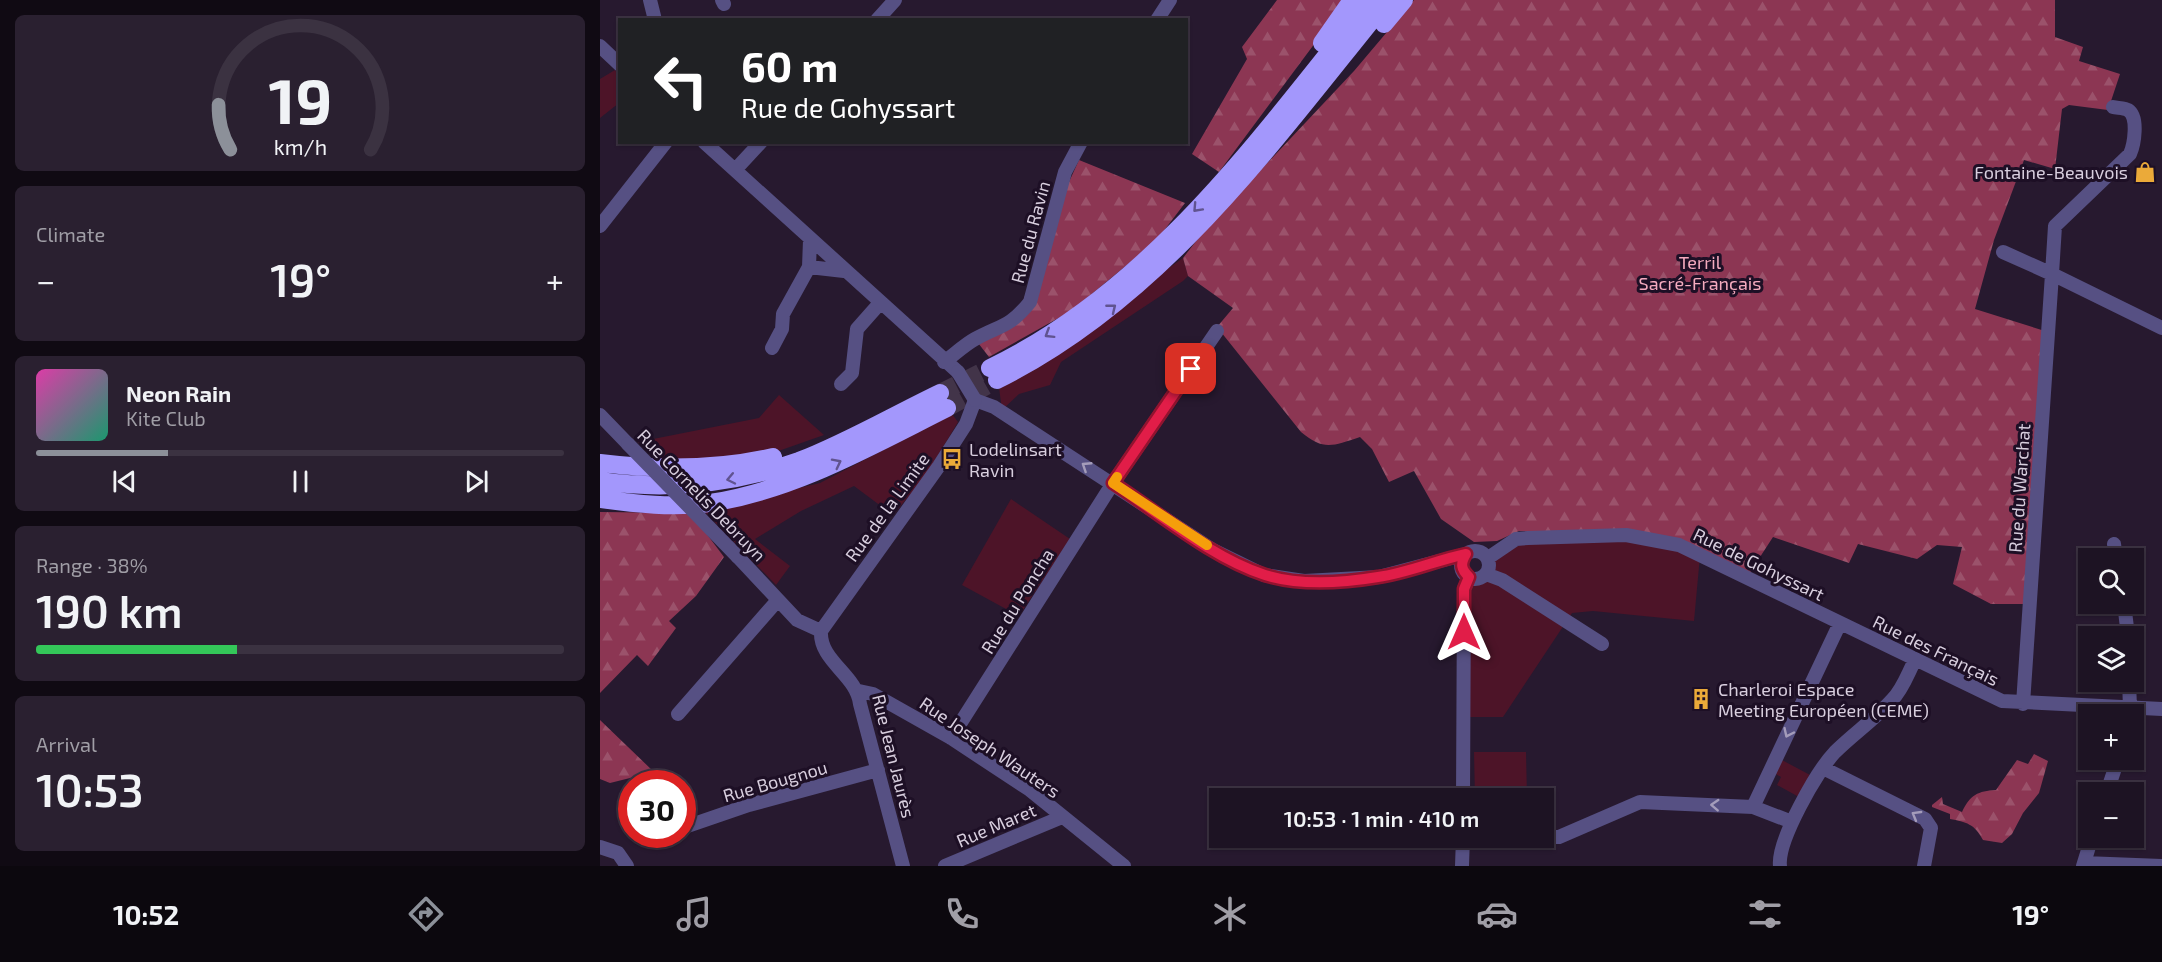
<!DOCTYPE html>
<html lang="en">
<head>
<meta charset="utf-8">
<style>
  :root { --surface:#1d1323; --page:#2a2030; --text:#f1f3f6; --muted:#a09ea6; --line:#3b3241; --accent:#8c9099 }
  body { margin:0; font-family:"Exo 2",sans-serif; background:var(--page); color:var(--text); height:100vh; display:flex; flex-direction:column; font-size:22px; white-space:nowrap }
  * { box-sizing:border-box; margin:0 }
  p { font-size:20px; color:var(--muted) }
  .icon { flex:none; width:33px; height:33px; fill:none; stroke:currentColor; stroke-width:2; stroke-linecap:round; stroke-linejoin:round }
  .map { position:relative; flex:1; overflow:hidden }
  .sheet { display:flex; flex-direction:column; gap:15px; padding:15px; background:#100a13; width:600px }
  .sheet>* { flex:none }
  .top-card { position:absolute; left:18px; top:18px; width:570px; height:126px; border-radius:0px; box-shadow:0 2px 4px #0004,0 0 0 2px var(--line); background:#202124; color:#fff; overflow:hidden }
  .tools { position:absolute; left:1478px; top:548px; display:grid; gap:12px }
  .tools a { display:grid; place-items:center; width:66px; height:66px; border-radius:0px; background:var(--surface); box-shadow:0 2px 4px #0004,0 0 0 2px var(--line); font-size:30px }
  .speed { position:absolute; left:18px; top:770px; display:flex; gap:12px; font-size:30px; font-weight:700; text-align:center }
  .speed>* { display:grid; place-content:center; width:78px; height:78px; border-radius:50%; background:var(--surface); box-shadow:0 2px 4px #0004,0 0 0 2px var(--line); line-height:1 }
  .speed .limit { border:9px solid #d22; background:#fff; color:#111 }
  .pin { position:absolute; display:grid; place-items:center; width:51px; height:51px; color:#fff; margin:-26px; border-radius:12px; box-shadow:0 3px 9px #0006 }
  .me { position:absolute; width:66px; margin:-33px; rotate:0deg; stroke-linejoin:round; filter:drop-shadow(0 0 4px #0008) }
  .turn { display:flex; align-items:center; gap:21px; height:126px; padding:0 24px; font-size:27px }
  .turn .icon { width:78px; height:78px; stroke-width:2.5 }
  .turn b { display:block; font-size:42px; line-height:51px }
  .big { font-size:45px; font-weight:600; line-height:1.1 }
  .sheet .card { flex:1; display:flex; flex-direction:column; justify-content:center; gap:9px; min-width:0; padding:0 21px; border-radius:9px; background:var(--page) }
  .sheet .dial { align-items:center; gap:0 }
  .dial svg { height:156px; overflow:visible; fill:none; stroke:var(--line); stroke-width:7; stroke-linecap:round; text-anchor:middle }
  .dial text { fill:var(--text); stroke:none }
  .song { display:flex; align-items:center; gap:18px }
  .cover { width:72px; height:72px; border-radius:9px; background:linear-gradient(135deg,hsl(320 70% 55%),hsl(160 70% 35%)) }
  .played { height:6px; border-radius:3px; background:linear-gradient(90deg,var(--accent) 25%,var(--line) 25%) }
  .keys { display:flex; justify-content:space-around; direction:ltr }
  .heat { display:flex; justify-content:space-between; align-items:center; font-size:33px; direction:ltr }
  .charge { height:9px; border-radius:4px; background:linear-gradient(90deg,#34c759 38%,var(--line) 0) }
  .trip { position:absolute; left:609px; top:788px; width:345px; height:60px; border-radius:0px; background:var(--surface); box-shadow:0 2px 4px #0004,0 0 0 2px var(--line); font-weight:600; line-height:60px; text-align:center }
  .tabs { display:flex; height:96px; justify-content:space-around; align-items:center; background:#0c080e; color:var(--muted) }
  .tabs .icon { width:42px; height:42px }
  .tabs .on { color:var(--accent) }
  .tabs b { font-size:27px; color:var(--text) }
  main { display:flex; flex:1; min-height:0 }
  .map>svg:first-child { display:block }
</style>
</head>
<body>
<main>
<section class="sheet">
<div class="card dial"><svg viewBox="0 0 100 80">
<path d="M14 69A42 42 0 1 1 86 69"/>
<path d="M14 69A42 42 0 0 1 8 46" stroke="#8c9099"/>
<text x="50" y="56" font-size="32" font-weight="700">19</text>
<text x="50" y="72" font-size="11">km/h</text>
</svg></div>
<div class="card"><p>Climate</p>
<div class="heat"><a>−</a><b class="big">19°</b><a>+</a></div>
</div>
<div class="card">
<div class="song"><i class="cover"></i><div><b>Neon Rain</b><p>Kite Club</p></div></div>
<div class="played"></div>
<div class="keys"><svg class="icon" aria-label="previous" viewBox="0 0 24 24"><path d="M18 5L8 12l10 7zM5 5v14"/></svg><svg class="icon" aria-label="pause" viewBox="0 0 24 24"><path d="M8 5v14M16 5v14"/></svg><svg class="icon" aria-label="next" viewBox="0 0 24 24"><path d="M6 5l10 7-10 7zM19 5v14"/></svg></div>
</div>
<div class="card"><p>Range · 38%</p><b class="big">190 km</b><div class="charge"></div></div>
<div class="card"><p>Arrival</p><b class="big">10:53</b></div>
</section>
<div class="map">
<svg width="1562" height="866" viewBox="0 0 1562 866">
  <defs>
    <pattern id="forest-firs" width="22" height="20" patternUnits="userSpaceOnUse" patternTransform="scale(1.5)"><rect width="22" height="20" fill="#8c3653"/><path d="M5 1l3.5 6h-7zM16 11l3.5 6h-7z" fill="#9b526b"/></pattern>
  </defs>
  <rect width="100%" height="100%" fill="#27192f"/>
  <path fill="#4d1428" d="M15,70l4,5v28l-19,15v-39z
    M583,258l5,18 -5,5 -122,81 -11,23 -31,9 -17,16 -4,-30 61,-35z
    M179,395l45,40 -57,20 -106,7 -23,-20 121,-24z
    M352,414l6,8 -33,55 -32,38 -39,-29 -53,25 -46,28 35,27 -14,19 -73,-75 117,-27z
    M411,499l59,40 -51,77 -57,-31z
    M996,529l104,27 -6,65 -101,-10 -21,2 -69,104h-39l4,-132 20,-11 3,-23z
    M874,752h52l1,46h-52z
    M1180,759l32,17 -13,21 -22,-12 4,-8 -7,-4z"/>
  <path fill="url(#forest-firs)" d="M677,0h70l-128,172 -27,-18 55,-95 -5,-12z
    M814,0h641v37l28,10 -4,14 41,13 -12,36 -39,-5 -7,4 -7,60 -31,-9 -30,80 -19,69 73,23 -19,272h-38l-38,-20 9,-37 -25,-2 -20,14 -59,-15 -9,19 -76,-26 -24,37 -117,-38 -113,-5 -22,10 -23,1 -33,-23 -27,-48 -25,11 -17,-33 -12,-12c-28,9 -36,14 -59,-5l-84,-105 16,-19 -45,-32 -5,-18 24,-31 147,-156z
    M479,160l106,43 -29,38 -85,70 -82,46 -14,-18 42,-21 36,-101z
    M0,512l91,1 33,44 -28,39 -27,25 7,7 -28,38 -11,-11 -37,38z
    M0,720l54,52 -44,11 -10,-4z
    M1434,754l14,7 -9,32 -16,20 -11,21 -10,9 -19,-3c-8,-16 -17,-18 -33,-21v-5l-18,-7v-2l10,-8 1,7 19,8c8,-17 16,-21 34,-22l21,-30 11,4z"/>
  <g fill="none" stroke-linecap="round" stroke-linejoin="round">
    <path stroke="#423449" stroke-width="18" stroke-dasharray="18 9" stroke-linecap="butt" d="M340,393l50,-25
      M347,408l50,-28"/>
    <path stroke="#565083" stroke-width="14" d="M50,0l5,20
      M122,0l2,4
      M277,20l18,-20
      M557,20l13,-20
      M0,46l20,19
      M104,142l254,230
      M135,170l26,-28
      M0,226l66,-84
      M1403,252l49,22 3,-48 75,-72c4,-9 9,-37 -2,-44 -3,-2 -11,-2 -15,-3
      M209,267l35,4
      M172,348l10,-19 1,-15 26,-47 1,-27
      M344,362c10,-7 20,-17 31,-23 26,-14 35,-12 55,-37l35,-130 16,-30
      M241,384l11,-11 5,-44 23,-26
      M0,415l28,29
      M1514,544l2,14
      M861 565a14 14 0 1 1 28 0a14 14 0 1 1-28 0Z
      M138,557l59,63 24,11
      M888,558l28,-19 12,-1 98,-3 53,10 323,156 160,8
      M886,574l16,6 100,64
      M1524,603l4,33
      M221,631l118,-165 27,-42 9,-24 19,7 219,143 51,25 40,6 75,-4 87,-23
      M221,631c-2,30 36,44 39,73l43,162
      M1529,681l1,27
      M259,691l14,3 78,44 79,52 94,76
      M1423,704l29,-430 110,54
      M78,714l100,-114
      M351,738l162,-255 104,-152
      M1223,768l102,51 6,9 -7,38
      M1507,792l11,-33
      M863,798l1,-209 5,-12
      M1153,807l87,-184
      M82,828l67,-23 129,-35
      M944,837h15l81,-35 113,5 39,15
      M0,847l18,6 9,13
      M1484,863l78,3
      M345,866l117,-49
      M862,866l1,-29
      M1180,866c-3,-25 37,-95 55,-114 18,-18 40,-33 57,-52 11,-11 16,-27 23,-40
      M1483,866l9,-29"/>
    <path stroke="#a397fc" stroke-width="18" d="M784,24l20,-24
      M722,43l30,-43
      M390,368c163,-78 271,-232 381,-368
      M397,380c167,-83 276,-239 391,-380
      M0,463c58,7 116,7 173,-6
      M0,481c68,10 134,3 199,-20 47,-18 95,-46 141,-68
      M0,499c36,5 73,9 110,4 85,-13 161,-57 237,-95"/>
    <path stroke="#565083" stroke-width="14" d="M358,372l17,28
      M28,444l110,113"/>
  </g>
  <defs><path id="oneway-chevron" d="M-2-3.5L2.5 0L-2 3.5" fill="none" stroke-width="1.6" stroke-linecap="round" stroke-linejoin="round" transform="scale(1.5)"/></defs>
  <g stroke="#605390">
    <use href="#oneway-chevron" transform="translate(597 208) rotate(133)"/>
    <use href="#oneway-chevron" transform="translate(512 308) rotate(-39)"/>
    <use href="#oneway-chevron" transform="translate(449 334) rotate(148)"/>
    <use href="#oneway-chevron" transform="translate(237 463) rotate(-27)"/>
    <use href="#oneway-chevron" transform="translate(131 479) rotate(168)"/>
  </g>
  <g stroke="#a49cba">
    <use href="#oneway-chevron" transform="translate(486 466) rotate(-147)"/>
    <use href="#oneway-chevron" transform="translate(1188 733) rotate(115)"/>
    <use href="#oneway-chevron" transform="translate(1115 805) rotate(-177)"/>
    <use href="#oneway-chevron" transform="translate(1316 815) rotate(-150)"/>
  </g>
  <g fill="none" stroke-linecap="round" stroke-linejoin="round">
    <defs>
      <path id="route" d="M591,369l-78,114c46,30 99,75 152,92 35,11 77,8 113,2 30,-4 59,-17 88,-23 -6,10 -5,15 3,23l-5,12v43"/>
    </defs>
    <use href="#route" stroke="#92132f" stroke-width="15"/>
    <use href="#route" stroke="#e11d48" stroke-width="10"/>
    <path stroke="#f59e0b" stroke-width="10" d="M517,477l-4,6 94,62"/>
  </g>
  <defs>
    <symbol id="shop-bare" viewBox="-9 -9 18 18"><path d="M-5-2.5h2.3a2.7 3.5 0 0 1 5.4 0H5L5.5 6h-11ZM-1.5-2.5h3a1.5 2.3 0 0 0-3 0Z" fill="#ebaa39" stroke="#1d0f25" stroke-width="2.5" paint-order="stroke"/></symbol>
    <symbol id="bus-bare" viewBox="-9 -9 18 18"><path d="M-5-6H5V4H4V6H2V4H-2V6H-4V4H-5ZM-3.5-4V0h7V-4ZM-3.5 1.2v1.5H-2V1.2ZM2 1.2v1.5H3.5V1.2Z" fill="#ebaa39" stroke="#1d0f25" stroke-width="2.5" paint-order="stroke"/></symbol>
    <symbol id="building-bare" viewBox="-9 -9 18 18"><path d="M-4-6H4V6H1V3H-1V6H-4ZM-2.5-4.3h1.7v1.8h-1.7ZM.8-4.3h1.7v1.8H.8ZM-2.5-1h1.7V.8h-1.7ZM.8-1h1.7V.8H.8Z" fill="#ebaa39" stroke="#1d0f25" stroke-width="2.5" paint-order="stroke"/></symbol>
  </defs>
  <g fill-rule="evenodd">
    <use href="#shop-bare" x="1530" y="157" width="30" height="30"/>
    <use href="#bus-bare" x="337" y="444" width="30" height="30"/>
    <use href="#building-bare" x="1086" y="684" width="30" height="30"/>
  </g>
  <g text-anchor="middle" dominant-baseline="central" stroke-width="6" stroke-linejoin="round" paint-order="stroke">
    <g font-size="18" fill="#d8cede" stroke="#1d0f25" text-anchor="start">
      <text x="1528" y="172" text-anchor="end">Fontaine-Beauvois</text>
      <text x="369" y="449">Lodelinsart<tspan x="369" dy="21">Ravin</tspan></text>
      <text x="1118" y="689">Charleroi Espace<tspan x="1118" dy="21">Meeting Européen (CEME)</tspan></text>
    </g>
    <g font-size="18" fill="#d8cede" stroke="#1d0f25">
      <text transform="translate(430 232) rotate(-75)">Rue du Ravin</text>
      <text transform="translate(1419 488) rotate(-86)">Rue du Warchat</text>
      <text transform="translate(102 495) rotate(46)">Rue Cornelis Debruyn</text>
      <text transform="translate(287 507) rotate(-54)">Rue de la Limite</text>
      <text transform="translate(1159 564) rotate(26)">Rue de Gohyssart</text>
      <text transform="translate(417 601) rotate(-58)">Rue du Poncha</text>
      <text transform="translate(1336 650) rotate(26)">Rue des Français</text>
      <text transform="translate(390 747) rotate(34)">Rue Joseph Wauters</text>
      <text transform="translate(294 756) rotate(76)">Rue Jean Jaurès</text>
      <text transform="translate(175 781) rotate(-16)">Rue Bougnou</text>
      <text transform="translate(396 825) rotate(-23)">Rue Maret</text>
    </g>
    <g font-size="18" fill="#f5abbf" stroke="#1d0f25">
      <text x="1100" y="262">Terril<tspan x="1100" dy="21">Sacré-Français</tspan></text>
    </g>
  </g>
</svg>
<div class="tools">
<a><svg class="icon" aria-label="search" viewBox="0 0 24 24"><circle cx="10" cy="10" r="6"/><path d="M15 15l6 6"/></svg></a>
<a><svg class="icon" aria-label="layers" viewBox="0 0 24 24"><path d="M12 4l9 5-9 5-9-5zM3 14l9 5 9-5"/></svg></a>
<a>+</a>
<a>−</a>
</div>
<div class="speed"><div class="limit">30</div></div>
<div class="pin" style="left:591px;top:369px;background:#d93025"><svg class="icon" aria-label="arrive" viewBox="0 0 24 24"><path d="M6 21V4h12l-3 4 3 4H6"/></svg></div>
<svg class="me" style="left:864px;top:632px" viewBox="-20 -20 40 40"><path d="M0-17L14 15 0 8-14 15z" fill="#e11d48" stroke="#fff" stroke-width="4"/></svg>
<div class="trip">10:53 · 1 min · 410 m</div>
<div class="top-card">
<div class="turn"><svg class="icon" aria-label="left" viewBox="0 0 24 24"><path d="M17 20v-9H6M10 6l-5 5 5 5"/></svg><div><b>60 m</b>Rue de Gohyssart</div></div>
</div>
</div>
</main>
<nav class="tabs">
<b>10:52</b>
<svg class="icon on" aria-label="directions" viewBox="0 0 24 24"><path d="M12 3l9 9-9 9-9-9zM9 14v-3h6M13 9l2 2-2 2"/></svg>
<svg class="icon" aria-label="music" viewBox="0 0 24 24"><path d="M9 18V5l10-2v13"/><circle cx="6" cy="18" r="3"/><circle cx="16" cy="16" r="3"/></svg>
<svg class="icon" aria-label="phone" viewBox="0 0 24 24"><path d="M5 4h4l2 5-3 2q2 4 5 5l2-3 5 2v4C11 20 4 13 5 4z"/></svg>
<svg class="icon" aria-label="climate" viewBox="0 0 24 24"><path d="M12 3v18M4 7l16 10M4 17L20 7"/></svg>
<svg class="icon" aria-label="car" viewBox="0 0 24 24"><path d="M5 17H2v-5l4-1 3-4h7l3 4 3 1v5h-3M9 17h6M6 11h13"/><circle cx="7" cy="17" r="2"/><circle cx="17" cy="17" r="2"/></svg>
<svg class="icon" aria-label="filters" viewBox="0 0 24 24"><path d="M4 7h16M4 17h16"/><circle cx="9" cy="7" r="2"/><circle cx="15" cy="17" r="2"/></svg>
<b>19°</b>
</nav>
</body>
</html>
